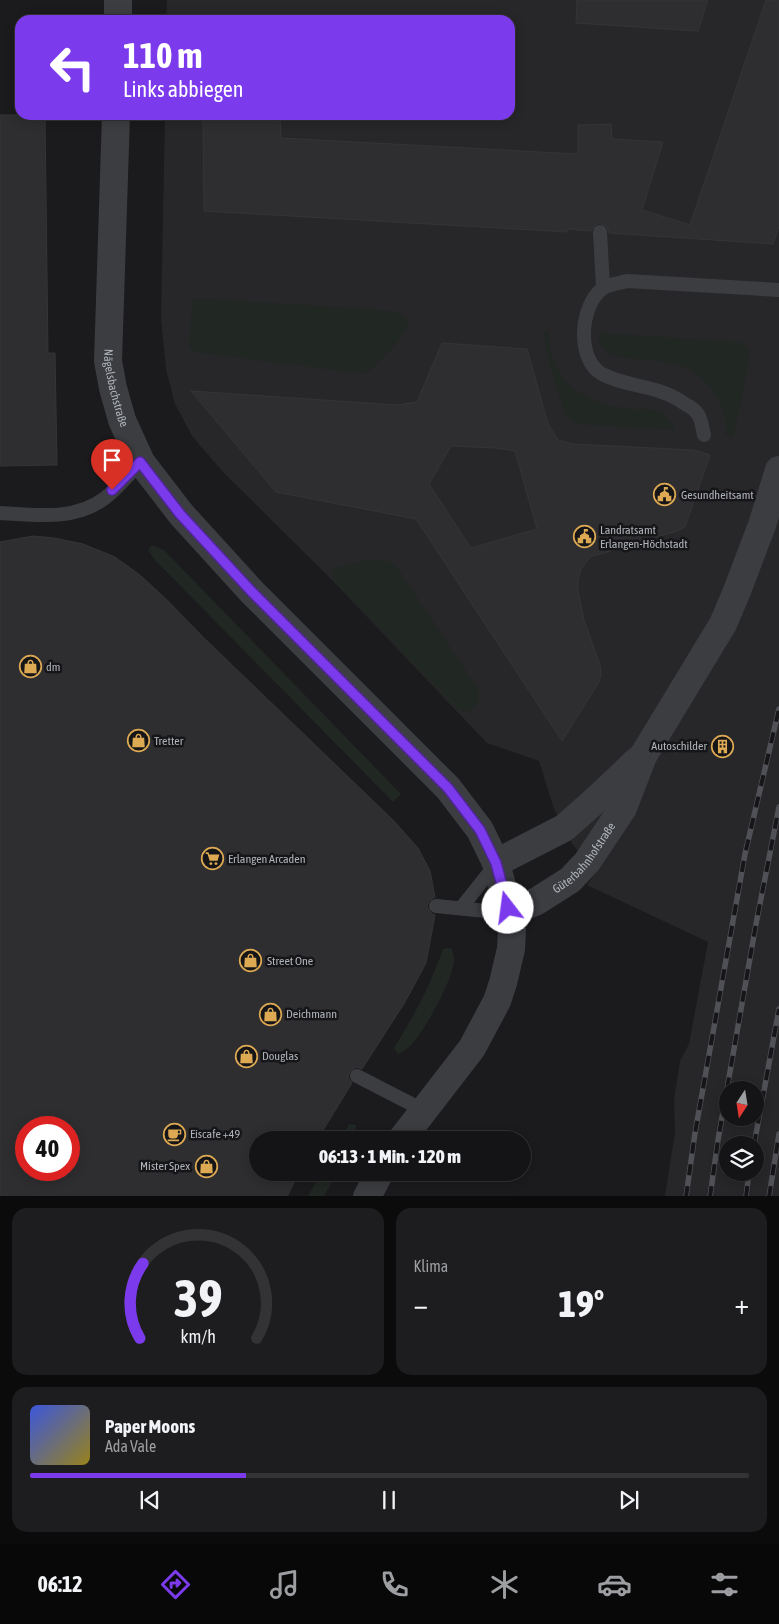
<!DOCTYPE html>
<html lang="de">
<head>
<meta charset="utf-8">
<style>
  :root { --surface:#141416; --page:#1d1d1f; --text:#f1f3f6; --muted:#9d9ea1; --line:#333335; --accent:#7c3aed }
  body { margin:0; font-family:"Asap Condensed",sans-serif; background:var(--page); color:var(--text); height:100vh; display:flex; flex-direction:column; font-size:19px; white-space:nowrap }
  * { box-sizing:border-box; margin:0 }
  p { font-size:16px; color:var(--muted) }
  .icon { flex:none; width:28px; height:28px; fill:none; stroke:currentColor; stroke-width:2; stroke-linecap:round; stroke-linejoin:round }
  .map { position:relative; height:1196px; overflow:hidden }
  .panel { display:flex; flex-direction:column; gap:12px; padding:12px; background:#0b0b0c; flex:1 }
  .panel>* { flex:none }
  .banner { position:absolute; left:15px; top:15px; width:500px; height:105px; border-radius:15px; box-shadow:0 2px 12px #0003,0 0 0 1px var(--line); background:#7c3aed; color:#fff; overflow:hidden }
  .needle { width:32px; rotate:192deg }
  .buttons { position:absolute; left:719px; top:1081px; display:grid; gap:10px }
  .buttons a { display:grid; place-items:center; width:45px; height:45px; border-radius:50%; background:var(--surface); box-shadow:0 2px 12px #0003,0 0 0 1px var(--line); font-size:25px }
  .speed { position:absolute; left:15px; top:1116px; display:flex; gap:10px; font-size:25px; font-weight:700; text-align:center }
  .speed>* { display:grid; place-content:center; width:65px; height:65px; border-radius:50%; background:var(--surface); box-shadow:0 2px 12px #0003,0 0 0 1px var(--line); line-height:1 }
  .speed .limit { border:8px solid #d22; background:#fff; color:#111 }
  .pin { position:absolute; display:grid; place-items:center; width:42px; height:42px; color:#fff; margin:-51px -21px; border-radius:50% 50% 50% 0; rotate:-45deg; box-shadow:0 0 5px #0007 }
  .pin .icon { rotate:45deg }
  .me { position:absolute; width:55px; margin:-28px; rotate:345deg; stroke-linejoin:round; filter:drop-shadow(0 0 4px #0008) }
  .turn { display:flex; align-items:center; gap:18px; height:105px; padding:0 25px; font-size:22px }
  .turn .icon { width:65px; height:65px; stroke-width:2.5 }
  .turn b { display:block; font-size:35px; line-height:42px }
  .big { font-size:38px; font-weight:800; line-height:1.1 }
  .panel .tile { flex:1; display:flex; flex-direction:column; justify-content:center; gap:8px; min-width:0; padding:0 18px; border-radius:15px; background:var(--page) }
  .panel .dial { align-items:center; gap:0 }
  .dial svg { height:130px; overflow:visible; fill:none; stroke:var(--line); stroke-width:7; stroke-linecap:round; text-anchor:middle }
  .dial text { fill:var(--text); stroke:none }
  .song { display:flex; align-items:center; gap:15px }
  .cover { width:60px; height:60px; border-radius:8px; background:linear-gradient(135deg,hsl(230 70% 55%),hsl(50 70% 35%)) }
  .played { height:5px; border-radius:2px; background:linear-gradient(90deg,var(--accent) 30%,var(--line) 30%) }
  .keys { display:flex; justify-content:space-around; direction:ltr }
  .heat { display:flex; justify-content:space-between; align-items:center; font-size:28px; direction:ltr }
  .panel .tiles { flex:1; display:grid; gap:12px; grid-template-columns:1fr 1fr }
  .tile:last-child { grid-column:span 2 }
  .trip { position:absolute; left:249px; top:1131px; width:282px; height:50px; border-radius:25px; background:var(--surface); box-shadow:0 2px 12px #0003,0 0 0 1px var(--line); font-weight:800; line-height:50px; text-align:center }
  .tabs { display:flex; height:80px; justify-content:space-around; align-items:center; background:#080809; color:var(--muted) }
  .tabs .icon { width:35px; height:35px }
  .tabs .selected { color:var(--accent) }
  .tabs b { font-size:22px; color:var(--text) }
  .map>svg:first-child { display:block }
</style>
</head>
<body>
<div class="map">
<svg width="779" height="1197" viewBox="0 0 779 1197">
  <rect width="100%" height="100%" fill="#1b1b1d"/>
  <path fill="#27272a" fill-rule="evenodd" d="M167,0h612v1196h-114l10,-64 -1,-32 6,-39 9,-17 19,-102 -121,-57 9,-13 -23,-27 -19,-36 -15,-48 -52,-18 -153,-161 -111,-110 -31,-36 -17,-32 -9,-35 -5,-51 4,-203h345v-95h-344zM728,1090h27v28h-27zM728,1145h27v27h-27z"/>
  <path fill="#212722" d="M193,298l191,12c10,2 18,3 25,11 -4,18 -30,40 -43,53l-172,-22 -5,-6z
    M548,329c2,11 2,25 7,35 12,27 41,41 69,44 13,2 26,0 39,4l10,12 2,6 -97,-6 -10,-6 -4,-7 -14,-44 -6,-31 1,-4z
    M599,333l140,9 5,3 5,6v5l-7,42 -9,38 -8,-1c3,-15 -1,-24 -8,-37 -23,-42 -56,-35 -98,-41 -12,-4 -23,-10 -20,-24z
    M152,545l12,5 237,244 -8,8 -238,-242 -7,-10z
    M367,560c12,0 23,-2 31,9l81,121v11c-6,10 -13,14 -23,7l-122,-126 -2,-11 2,-3z
    M451,948c2,4 3,7 3,11 0,19 -28,69 -41,84 -4,5 -9,8 -15,11l-4,-6c20,-32 37,-64 49,-99z
    M349,1124l7,1 -2,15h-14z
    M321,1173h16l-13,23h-16z"/>
  <path fill="#2e2e31" stroke="#353538" fill-rule="evenodd" d="M577,0h131l-10,31 -122,-8z
    M766,0h13v226l-6,18 -164,-11 -2,-6 -7,-4 -5,2 -4,6 -24,-2v3l-363,-21 -1,-96h77l1,23 297,16v-29l33,-1 1,15 51,3 -21,68 48,15z
    M0,115h45l3,238h7l2,112 -57,1z
    M442,343l85,6 21,75 10,16 14,4 122,6 16,5 -25,72 -8,4 -87,26 -9,12 -3,11v11l6,29 16,45 1,10 -2,7 -37,59 -146,-222 -140,-27 -85,-101 206,14 20,-3zM451,446l44,2 20,3 22,78 -66,19 -42,-64z
    M33,536l21,2 29,6 32,13 25,18 26,24 37,38 190,183 25,28 12,23 5,26 -6,4 -2,5 4,7 4,2 -9,48 -21,39 -43,67 -6,-2 -6,5 -2,5 4,6 -35,57h-59v32h41l-12,25h-287v-655zM26,1128h43v42h-43z"/>
  <g fill="none" stroke-linecap="round" stroke-linejoin="round">
    <path stroke="#3c3d41" stroke-width="14" d="M600,232l3,55
      M704,435c-2,-7 -2,-16 -7,-22 -3,-4 -8,-7 -12,-9 -27,-20 -57,-16 -83,-30 -26,-15 -22,-68 0,-85 6,-5 18,-6 25,-8l152,9
      M0,513c35,2 75,8 105,-15 13,-10 24,-24 36,-36
      M436,906l50,5 22,-3
      M461,908l35,-44
      M357,1076l66,34"/>
    <g stroke="#3c3d41" stroke-width="28">
      <path d="M118,20v-20"/>
      <path id="s1" d="M116,115l-8,246 5,27 9,32 19,42 40,52 71,78 196,196 32,42 16,33 12,45 4,22 -1,19 -8,34 -6,18 -25,47 -71,92"/>
      <path d="M496,863l68,-35 34,-30 40,-38"/>
      <path id="s2" d="M508,908l17,-2 12,-5 33,-21 17,-18 36,-54 20,-52 80,-132 14,-33 25,-66 17,-55"/>
      <path d="M367,1197l13,-25"/>
    </g>
    <defs>
      <path id="rail" d="M754,1145l25,-136
        M686,1197l9,-64 50,-279 34,-145
        M710,1197l8,-57 38,-216 23,-117
        M746,1197l3,-25
        M769,1197l10,-63"/>
    </defs>
    <use href="#rail" stroke="#505156" stroke-width="5.5"/>
    <use href="#rail" stroke="#161618" stroke-width="4" stroke-dasharray="11" stroke-linecap="butt"/>
  </g>
  <g fill="none" stroke-linecap="round" stroke-linejoin="round">
    <defs>
      <path id="route" d="M112,490l28,-28 40,52 72,78 196,196 32,42 16,33 12,45"/>
    </defs>
    <use href="#route" stroke="#51269a" stroke-width="12"/>
    <use href="#route" stroke="#7c3aed" stroke-width="9"/>
  </g>
  <defs>
    <symbol id="civic-ring" viewBox="-11 -11 22 22"><circle r="9.5" fill="#161618" stroke="#dda953" stroke-width="1.5"/><path d="M-.6-6.5H3V-4.5H.6V-3L4-1V1h2V6H-6V1h2V-1L-.6-3ZM-1.2 2.5V6h2.4V2.5Z" fill="#dda953"/></symbol>
    <symbol id="shop-ring" viewBox="-11 -11 22 22"><circle r="9.5" fill="#161618" stroke="#dda953" stroke-width="1.5"/><path d="M-5-2.5h2.3a2.7 3.5 0 0 1 5.4 0H5L5.5 6h-11ZM-1.5-2.5h3a1.5 2.3 0 0 0-3 0Z" fill="#dda953"/></symbol>
    <symbol id="building-ring" viewBox="-11 -11 22 22"><circle r="9.5" fill="#161618" stroke="#dda953" stroke-width="1.5"/><path d="M-4-6H4V6H1V3H-1V6H-4ZM-2.5-4.3h1.7v1.8h-1.7ZM.8-4.3h1.7v1.8H.8ZM-2.5-1h1.7V.8h-1.7ZM.8-1h1.7V.8H.8Z" fill="#dda953"/></symbol>
    <symbol id="supermarket-ring" viewBox="-11 -11 22 22"><circle r="9.5" fill="#161618" stroke="#dda953" stroke-width="1.5"/><path d="M-6-5.5h2.5l.6 2H6L4.5 2H-2.5L-4.4-4H-6ZM-1.5 3.2a1.3 1.3 0 1 0 .1 0ZM3 3.2a1.3 1.3 0 1 0 .1 0Z" fill="#dda953"/></symbol>
    <symbol id="cafe-ring" viewBox="-11 -11 22 22"><circle r="9.5" fill="#161618" stroke="#dda953" stroke-width="1.5"/><path d="M-5.5-4.5H6V0H3Q3 3.5 0 3.5H-2.5Q-5.5 3.5-5.5 0ZM3-3.2v2h1.7v-2ZM-6 4.5H4V6H-6Z" fill="#dda953"/></symbol>
  </defs>
  <g fill-rule="evenodd">
    <use href="#civic-ring" x="652" y="482" width="25" height="25"/>
    <use href="#civic-ring" x="572" y="524" width="25" height="25"/>
    <use href="#shop-ring" x="18" y="654" width="25" height="25"/>
    <use href="#shop-ring" x="126" y="728" width="25" height="25"/>
    <use href="#building-ring" x="710" y="734" width="25" height="25"/>
    <use href="#supermarket-ring" x="200" y="846" width="25" height="25"/>
    <use href="#shop-ring" x="238" y="948" width="25" height="25"/>
    <use href="#shop-ring" x="258" y="1002" width="25" height="25"/>
    <use href="#shop-ring" x="234" y="1044" width="25" height="25"/>
    <use href="#cafe-ring" x="162" y="1122" width="25" height="25"/>
    <use href="#shop-ring" x="194" y="1154" width="25" height="25"/>
  </g>
  <g text-anchor="middle" dominant-baseline="central" stroke-width="5" stroke-linejoin="round" paint-order="stroke">
    <g font-size="12" fill="#afb3ba" stroke="#161618">
      <text stroke="none"><textPath href="#s1" startOffset="274">Nägelsbachstraße</textPath></text>
      <text stroke="none"><textPath href="#s2" startOffset="95">Güterbahnhofstraße</textPath></text>
    </g>
    <g font-size="12" fill="#afb3ba" stroke="#161618" text-anchor="start">
      <text x="681" y="495">Gesundheitsamt</text>
      <text x="600" y="530">Landratsamt<tspan x="600" dy="14">Erlangen-Höchstadt</tspan></text>
      <text x="46" y="667">dm</text>
      <text x="154" y="741">Tretter</text>
      <text x="707" y="746" text-anchor="end">Autoschilder</text>
      <text x="228" y="859">Erlangen Arcaden</text>
      <text x="267" y="961">Street One</text>
      <text x="286" y="1014">Deichmann</text>
      <text x="262" y="1056">Douglas</text>
      <text x="190" y="1134">Eiscafe +49</text>
      <text x="190" y="1166" text-anchor="end">Mister Spex</text>
    </g>
  </g>
</svg>
<div class="buttons">
<a><svg class="needle" viewBox="-14 -14 28 28"><path d="M0-13l5 13h-10z" fill="#e53935"/><path d="M0 13l5-13h-10z" fill="#9d9ea1"/></svg></a>
<a><svg class="icon" aria-label="layers" viewBox="0 0 24 24"><path d="M12 4l9 5-9 5-9-5zM3 14l9 5 9-5"/></svg></a>
</div>
<div class="speed"><div class="limit">40</div></div>
<div class="pin" style="left:112px;top:490px;background:#d93025"><svg class="icon" aria-label="arrive" viewBox="0 0 24 24"><path d="M6 21V4h12l-3 4 3 4H6"/></svg></div>
<svg class="me" style="left:508px;top:908px" viewBox="-20 -20 40 40"><circle r="19" fill="#fff"/><path d="M0-13L10 11 0 6-10 11z" fill="#7c3aed"/></svg>
<div class="trip">06:13 · 1 Min. · 120 m</div>
<div class="banner">
<div class="turn"><svg class="icon" aria-label="left" viewBox="0 0 24 24"><path d="M17 20v-9H6M10 6l-5 5 5 5"/></svg><div><b>110 m</b>Links abbiegen</div></div>
</div>
</div>
<section class="panel">
<div class="tiles">
<div class="tile dial"><svg viewBox="0 0 100 80">
<path d="M14 69A42 42 0 1 1 86 69"/>
<path d="M14 69A42 42 0 0 1 16 23" stroke="#7c3aed"/>
<text x="50" y="56" font-size="32" font-weight="700">39</text>
<text x="50" y="72" font-size="11">km/h</text>
</svg></div>
<div class="tile"><p>Klima</p>
<div class="heat"><a>−</a><b class="big">19°</b><a>+</a></div>
</div>
<div class="tile">
<div class="song"><i class="cover"></i><div><b>Paper Moons</b><p>Ada Vale</p></div></div>
<div class="played"></div>
<div class="keys"><svg class="icon" aria-label="previous" viewBox="0 0 24 24"><path d="M18 5L8 12l10 7zM5 5v14"/></svg><svg class="icon" aria-label="pause" viewBox="0 0 24 24"><path d="M8 5v14M16 5v14"/></svg><svg class="icon" aria-label="next" viewBox="0 0 24 24"><path d="M6 5l10 7-10 7zM19 5v14"/></svg></div>
</div>
</div>
</section>
<nav class="tabs">
<b>06:12</b>
<svg class="icon selected" aria-label="directions" viewBox="0 0 24 24"><path d="M12 3l9 9-9 9-9-9zM9 14v-3h6M13 9l2 2-2 2"/></svg>
<svg class="icon" aria-label="music" viewBox="0 0 24 24"><path d="M9 18V5l10-2v13"/><circle cx="6" cy="18" r="3"/><circle cx="16" cy="16" r="3"/></svg>
<svg class="icon" aria-label="phone" viewBox="0 0 24 24"><path d="M5 4h4l2 5-3 2q2 4 5 5l2-3 5 2v4C11 20 4 13 5 4z"/></svg>
<svg class="icon" aria-label="climate" viewBox="0 0 24 24"><path d="M12 3v18M4 7l16 10M4 17L20 7"/></svg>
<svg class="icon" aria-label="car" viewBox="0 0 24 24"><path d="M5 17H2v-5l4-1 3-4h7l3 4 3 1v5h-3M9 17h6M6 11h13"/><circle cx="7" cy="17" r="2"/><circle cx="17" cy="17" r="2"/></svg>
<svg class="icon" aria-label="filters" viewBox="0 0 24 24"><path d="M4 7h16M4 17h16"/><circle cx="9" cy="7" r="2"/><circle cx="15" cy="17" r="2"/></svg>
</nav>
</body>
</html>
